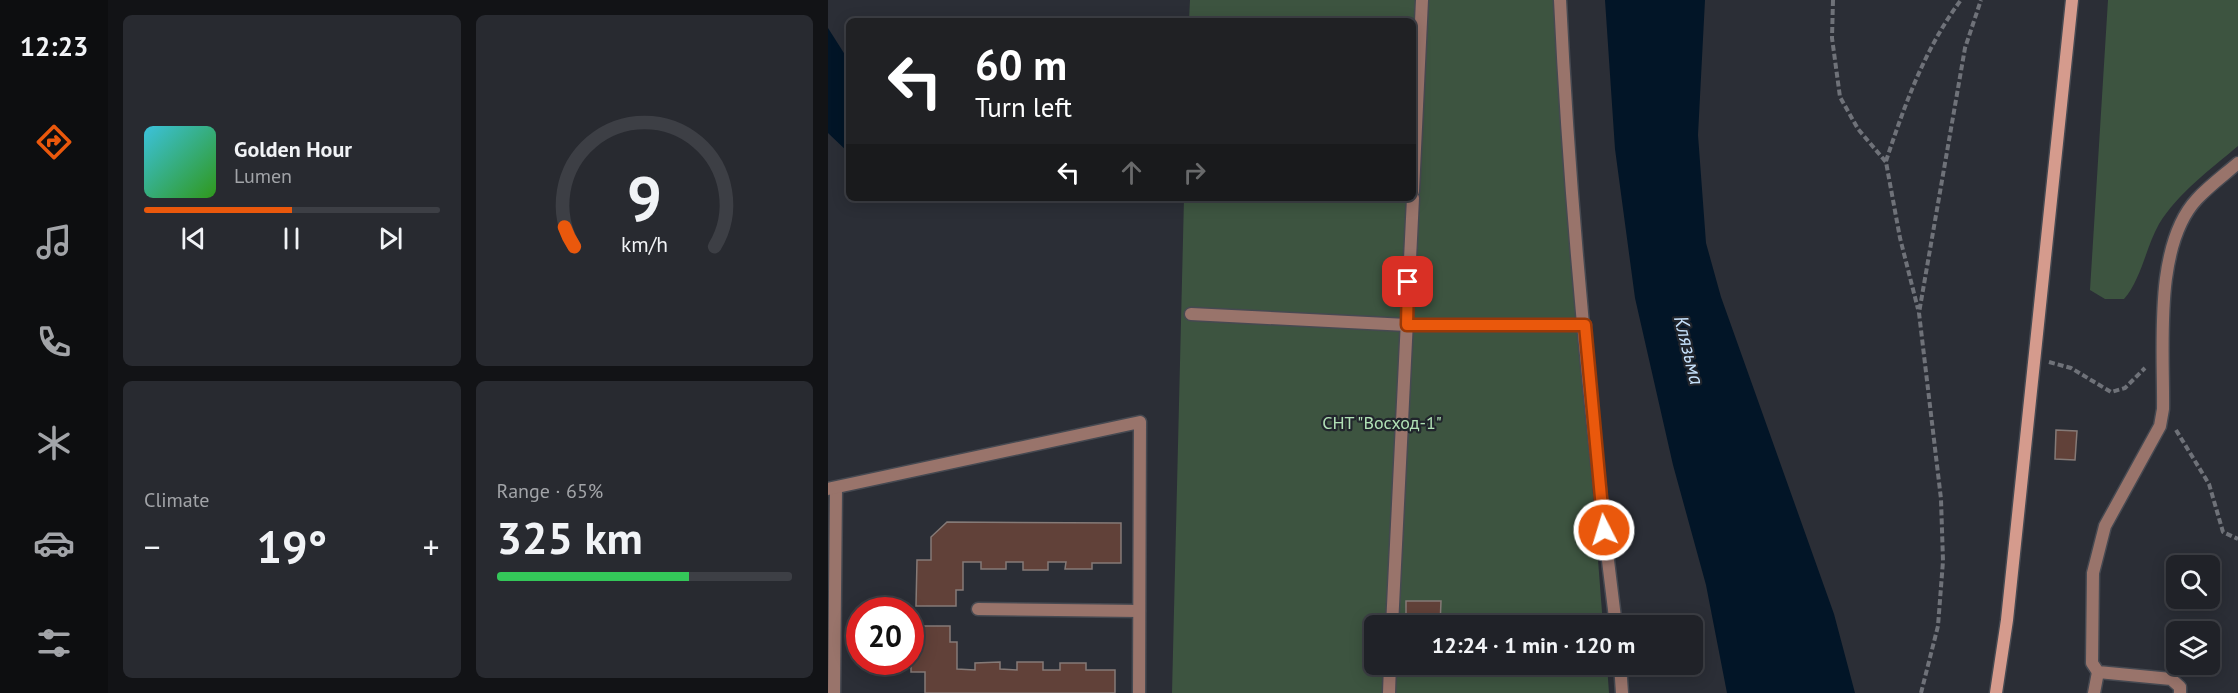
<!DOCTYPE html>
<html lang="en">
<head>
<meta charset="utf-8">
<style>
  :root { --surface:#202228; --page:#282a30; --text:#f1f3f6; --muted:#a2a4a8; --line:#3d3f45; --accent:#ea580c }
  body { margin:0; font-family:"PT Sans",sans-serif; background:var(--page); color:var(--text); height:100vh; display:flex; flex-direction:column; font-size:22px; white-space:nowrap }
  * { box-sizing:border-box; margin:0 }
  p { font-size:20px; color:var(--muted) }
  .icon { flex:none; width:33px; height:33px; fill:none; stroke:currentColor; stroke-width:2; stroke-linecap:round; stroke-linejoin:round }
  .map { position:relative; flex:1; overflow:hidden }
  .details { display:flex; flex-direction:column; gap:15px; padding:15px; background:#121316; width:720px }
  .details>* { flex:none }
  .hud { position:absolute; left:18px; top:18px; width:570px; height:183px; border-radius:9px; box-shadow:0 3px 15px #0003,0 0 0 2px var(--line); background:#202124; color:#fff; overflow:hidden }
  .buttons { position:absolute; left:1338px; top:555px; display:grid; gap:12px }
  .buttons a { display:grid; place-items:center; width:54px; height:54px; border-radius:9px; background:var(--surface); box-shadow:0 3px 15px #0003,0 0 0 2px var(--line); font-size:30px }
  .speed { position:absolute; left:18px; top:597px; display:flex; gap:12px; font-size:30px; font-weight:700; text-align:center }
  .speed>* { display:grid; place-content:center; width:78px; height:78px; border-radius:50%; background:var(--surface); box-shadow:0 3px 15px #0003,0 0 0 2px var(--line); line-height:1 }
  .speed .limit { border:9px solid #d22; background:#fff; color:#111 }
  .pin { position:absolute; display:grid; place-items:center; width:51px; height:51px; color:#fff; margin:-26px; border-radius:12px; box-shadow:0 3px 9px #0006 }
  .me { position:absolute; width:66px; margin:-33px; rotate:355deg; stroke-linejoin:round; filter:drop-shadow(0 0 4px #0008) }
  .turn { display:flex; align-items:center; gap:21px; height:126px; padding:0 30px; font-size:27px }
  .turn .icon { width:78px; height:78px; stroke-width:2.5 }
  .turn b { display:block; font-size:42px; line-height:51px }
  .lanes { display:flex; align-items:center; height:57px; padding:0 30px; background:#0003; justify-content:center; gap:30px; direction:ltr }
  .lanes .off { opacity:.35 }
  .big { font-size:45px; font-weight:800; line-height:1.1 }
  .details .widget { flex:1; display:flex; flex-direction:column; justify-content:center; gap:9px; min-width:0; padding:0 21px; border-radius:9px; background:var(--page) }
  .details .dial { align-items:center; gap:0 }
  .dial svg { height:156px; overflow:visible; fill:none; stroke:var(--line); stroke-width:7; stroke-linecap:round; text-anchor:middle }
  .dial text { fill:var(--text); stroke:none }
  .song { display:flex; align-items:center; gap:18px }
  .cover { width:72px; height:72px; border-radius:9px; background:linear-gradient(135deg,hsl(190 70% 55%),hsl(110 70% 35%)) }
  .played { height:6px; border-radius:3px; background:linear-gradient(90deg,var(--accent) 50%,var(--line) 50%) }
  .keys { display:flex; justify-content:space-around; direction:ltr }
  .heat { display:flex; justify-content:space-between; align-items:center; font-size:33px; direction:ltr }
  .charge { height:9px; border-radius:4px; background:linear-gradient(90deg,#34c759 65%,var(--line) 0) }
  .details .tiles { flex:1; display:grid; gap:15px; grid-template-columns:repeat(2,1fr) }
  .trip { position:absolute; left:536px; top:615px; width:339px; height:60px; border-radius:9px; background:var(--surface); box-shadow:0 3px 15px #0003,0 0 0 2px var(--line); font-weight:800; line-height:60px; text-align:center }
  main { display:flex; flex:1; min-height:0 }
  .tabs { display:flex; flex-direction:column; width:108px; justify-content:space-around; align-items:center; background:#0d0e10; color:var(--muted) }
  .tabs .icon { width:42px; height:42px }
  .tabs .active { color:var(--accent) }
  .tabs b { font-size:27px; color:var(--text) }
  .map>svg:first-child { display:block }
</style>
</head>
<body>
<main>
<nav class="tabs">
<b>12:23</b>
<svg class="icon active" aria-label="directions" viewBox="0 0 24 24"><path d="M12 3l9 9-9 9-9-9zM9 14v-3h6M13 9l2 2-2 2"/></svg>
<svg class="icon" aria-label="music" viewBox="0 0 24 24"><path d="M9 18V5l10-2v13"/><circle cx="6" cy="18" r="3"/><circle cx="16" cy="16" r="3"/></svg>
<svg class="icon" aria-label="phone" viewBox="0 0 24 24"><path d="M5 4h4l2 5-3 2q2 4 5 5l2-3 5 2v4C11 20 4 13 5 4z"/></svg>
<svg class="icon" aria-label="climate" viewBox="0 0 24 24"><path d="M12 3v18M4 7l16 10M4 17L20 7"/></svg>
<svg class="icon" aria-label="car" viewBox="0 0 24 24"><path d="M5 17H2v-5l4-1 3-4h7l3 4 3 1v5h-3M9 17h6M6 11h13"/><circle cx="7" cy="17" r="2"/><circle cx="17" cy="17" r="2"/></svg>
<svg class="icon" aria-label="filters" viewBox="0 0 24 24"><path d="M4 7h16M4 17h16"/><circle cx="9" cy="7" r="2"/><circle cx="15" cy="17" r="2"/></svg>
</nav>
<section class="details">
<div class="tiles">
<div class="widget">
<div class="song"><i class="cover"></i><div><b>Golden Hour</b><p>Lumen</p></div></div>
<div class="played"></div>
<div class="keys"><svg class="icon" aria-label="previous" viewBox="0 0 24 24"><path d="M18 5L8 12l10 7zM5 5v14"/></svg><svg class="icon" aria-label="pause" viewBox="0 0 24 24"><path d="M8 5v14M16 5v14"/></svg><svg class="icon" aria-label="next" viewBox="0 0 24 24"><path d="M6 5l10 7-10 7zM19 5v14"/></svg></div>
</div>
<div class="widget dial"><svg viewBox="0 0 100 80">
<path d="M14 69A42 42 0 1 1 86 69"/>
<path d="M14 69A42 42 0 0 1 9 59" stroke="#ea580c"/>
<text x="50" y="56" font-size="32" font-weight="700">9</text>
<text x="50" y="72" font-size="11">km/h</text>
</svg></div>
<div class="widget"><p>Climate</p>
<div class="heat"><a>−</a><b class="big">19°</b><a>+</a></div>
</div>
<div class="widget"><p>Range · 65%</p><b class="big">325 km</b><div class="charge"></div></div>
</div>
</section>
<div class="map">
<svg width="1410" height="693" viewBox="0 0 1410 693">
  <rect width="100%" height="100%" fill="#2b2e36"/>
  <path fill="#3d5440" d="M362,0h365l48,625 -229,1v38l233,1 2,28h-437l12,-495h229v-177h-224z
    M1280,0h130v146c-27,23 -60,47 -79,78 -13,23 -18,56 -35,75h-19l-15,-9z"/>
  <path fill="#021527" d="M777,0h100l-7,135 8,108 15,54 113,317 21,79h-128l-21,-108 -33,-120 -38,-167 -20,-149z
    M0,28l21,33v92l-21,-20z"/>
  <path fill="#614139" stroke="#857a77" stroke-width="1.5" d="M1228,430l21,1 -2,29 -20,-1z
    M119,522l174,1v40h-29v6h-27l1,-7h-18v8h-25v-8h-17v7h-25v-7h-18v28h-7v16h-40l1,-46h14v-23z
    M578,601h35l-1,25h-34z
    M83,626h39v16h7v27l18,1v-7l25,-1v7l17,1v-8h26v8h17v-7h26v7h29v23h-190v-21h-14z"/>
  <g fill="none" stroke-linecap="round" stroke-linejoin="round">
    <defs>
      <path id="lane" d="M732,0c10,209 30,418 56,626
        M585,191l9,-191
        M363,314l216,11h178
        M150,609l161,2
        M564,626l21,-428
        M792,664l2,29
        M6,693l2,-204
        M561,693l1,-29
        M1266,693l4,-21"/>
      <path id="street" d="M0,489l312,-67 -1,271
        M1352,693v-6l-9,-8 -73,-7 -6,-9 1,-90 12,-47 55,-100 3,-17c1,-60 -10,-163 34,-210 12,-13 27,-24 41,-36"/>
      <path id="secondary" d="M1168,693l11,-73 65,-620"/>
    </defs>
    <use href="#lane" stroke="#464951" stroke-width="15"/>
    <use href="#street" stroke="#464951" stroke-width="15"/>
    <use href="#secondary" stroke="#464951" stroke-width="15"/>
    <path stroke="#6f7279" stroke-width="4" stroke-dasharray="6 3" stroke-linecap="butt" d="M1005,0l-1,38 8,59 18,32 28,33 14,76 18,71
      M1058,161c19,-57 39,-113 75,-161
      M1221,362l22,6 40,24 14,-4 20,-20
      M1348,430l33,54 14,48 15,7
      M1093,693l17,-67 5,-65 -2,-62 -22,-186 46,-265 16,-48"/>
    <use href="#lane" stroke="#99746b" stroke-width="12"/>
    <use href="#street" stroke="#99746b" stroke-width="12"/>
    <use href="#secondary" stroke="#d59b8d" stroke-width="12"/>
  </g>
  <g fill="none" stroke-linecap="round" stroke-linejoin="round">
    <defs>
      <path id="route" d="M580,282l-1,43h178l19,205"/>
    </defs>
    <use href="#route" stroke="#983908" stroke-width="15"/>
    <use href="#route" stroke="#ea580c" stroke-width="10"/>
  </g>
  <g text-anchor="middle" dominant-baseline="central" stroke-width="4.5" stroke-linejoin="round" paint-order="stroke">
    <g font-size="18" fill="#b1e1b6" stroke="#21252c">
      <text x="554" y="422">СНТ "Восход-1"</text>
    </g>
    <g font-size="20" font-style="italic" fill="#c7e2fc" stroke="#21252c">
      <text transform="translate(861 350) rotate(76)">Клязьма</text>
    </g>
  </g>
</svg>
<div class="buttons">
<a><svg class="icon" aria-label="search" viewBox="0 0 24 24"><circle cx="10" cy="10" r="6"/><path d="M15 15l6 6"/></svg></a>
<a><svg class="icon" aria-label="layers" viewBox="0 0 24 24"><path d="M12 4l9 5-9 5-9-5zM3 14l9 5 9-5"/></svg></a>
</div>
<div class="speed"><div class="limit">20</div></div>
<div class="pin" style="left:580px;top:282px;background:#d93025"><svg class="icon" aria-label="arrive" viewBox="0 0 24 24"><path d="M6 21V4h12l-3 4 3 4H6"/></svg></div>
<svg class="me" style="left:776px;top:530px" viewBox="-20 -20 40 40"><circle r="17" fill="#ea580c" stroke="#fff" stroke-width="3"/><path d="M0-11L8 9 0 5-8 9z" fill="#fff"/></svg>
<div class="trip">12:24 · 1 min · 120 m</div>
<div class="hud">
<div class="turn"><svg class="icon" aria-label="left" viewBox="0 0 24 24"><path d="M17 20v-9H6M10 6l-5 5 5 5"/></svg><div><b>60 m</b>Turn left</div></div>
<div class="lanes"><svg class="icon" aria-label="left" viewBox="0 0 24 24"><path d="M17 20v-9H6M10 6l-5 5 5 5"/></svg><svg class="icon off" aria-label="ahead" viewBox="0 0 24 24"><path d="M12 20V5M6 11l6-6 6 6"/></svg><svg class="icon off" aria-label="right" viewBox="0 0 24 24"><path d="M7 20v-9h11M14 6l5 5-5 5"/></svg></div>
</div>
</div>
</main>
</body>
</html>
